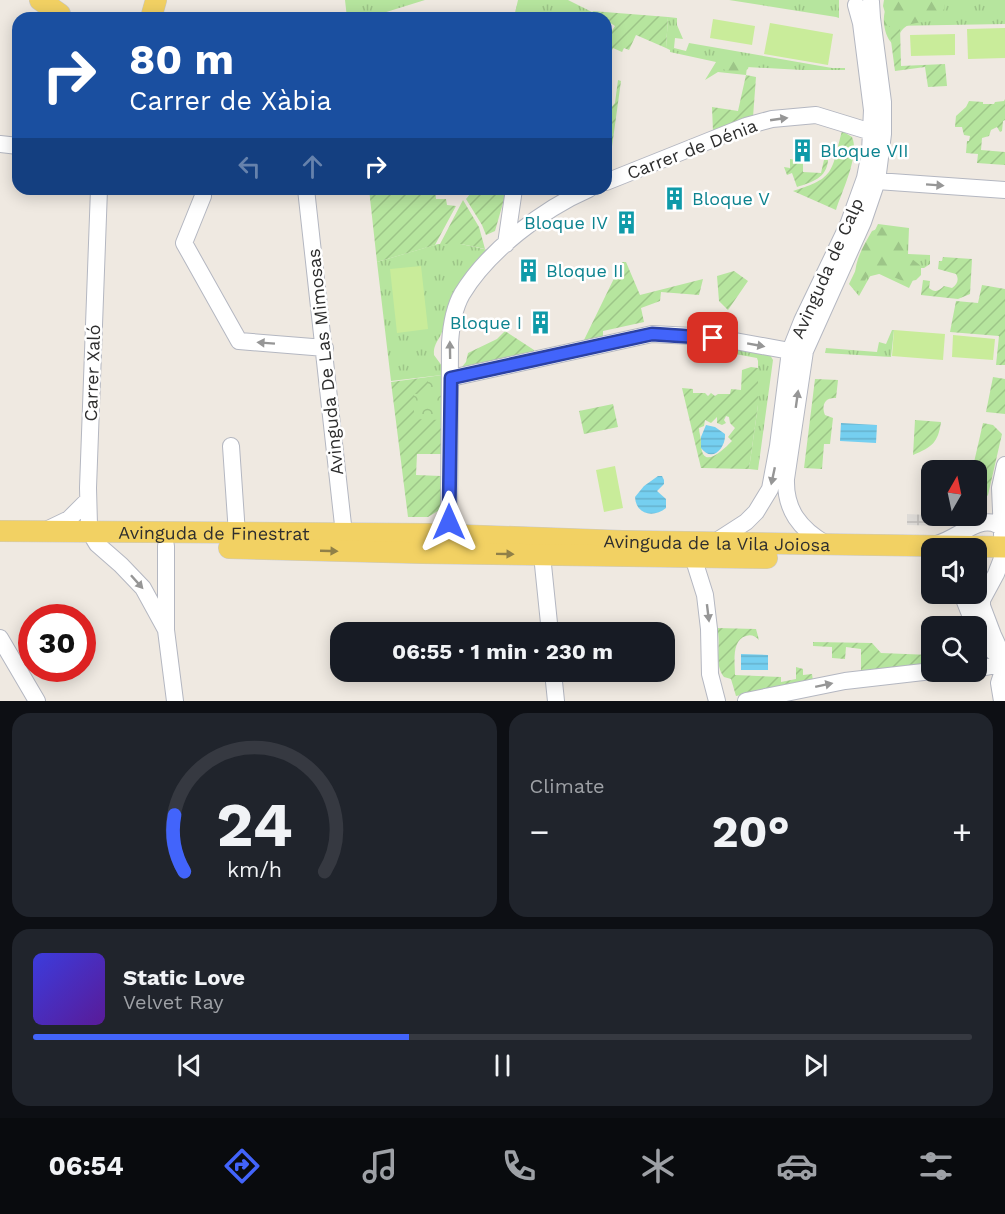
<!DOCTYPE html>
<html lang="en">
<head>
<meta charset="utf-8">
<style>
  :root { --surface:#171b24; --page:#20242c; --text:#f1f3f6; --muted:#9ea1a6; --line:#363941; --accent:#4264fb }
  body { margin:0; font-family:"Work Sans",sans-serif; background:var(--page); color:var(--text); height:100vh; display:flex; flex-direction:column; font-size:22px; white-space:nowrap }
  * { box-sizing:border-box; margin:0 }
  p { font-size:20px; color:var(--muted) }
  .icon { flex:none; width:33px; height:33px; fill:none; stroke:currentColor; stroke-width:2; stroke-linecap:round; stroke-linejoin:round }
  .map { position:relative; height:701px; overflow:hidden }
  .drawer { display:flex; flex-direction:column; gap:12px; padding:12px; background:#0d0f14; flex:1 }
  .drawer>* { flex:none }
  .top-card { position:absolute; left:12px; top:12px; width:600px; height:183px; border-radius:18px; box-shadow:0 3px 15px #0003; background:#1a4fa0; color:#fff; overflow:hidden }
  .needle { width:39px; rotate:9deg }
  .buttons { position:absolute; left:921px; top:460px; display:grid; gap:12px }
  .buttons a { display:grid; place-items:center; width:66px; height:66px; border-radius:12px; background:var(--surface); box-shadow:0 3px 15px #0003; font-size:30px }
  .speed { position:absolute; left:18px; top:604px; display:flex; gap:12px; font-size:30px; font-weight:700; text-align:center }
  .speed>* { display:grid; place-content:center; width:78px; height:78px; border-radius:50%; background:var(--surface); box-shadow:0 3px 15px #0003; line-height:1 }
  .speed .limit { border:9px solid #d22; background:#fff; color:#111 }
  .pin { position:absolute; display:grid; place-items:center; width:51px; height:51px; color:#fff; margin:-26px; border-radius:12px; box-shadow:0 3px 9px #0006 }
  .me { position:absolute; width:66px; margin:-33px; rotate:0deg; stroke-linejoin:round; filter:drop-shadow(0 0 4px #0008) }
  .turn { display:flex; align-items:center; gap:21px; height:126px; padding:0 18px; font-size:27px }
  .turn .icon { width:78px; height:78px; stroke-width:2.5 }
  .turn b { display:block; font-size:42px; line-height:51px }
  .lanes { display:flex; align-items:center; height:57px; padding:0 18px; background:#0003; justify-content:center; gap:30px; direction:ltr }
  .lanes .off { opacity:.35 }
  .big { font-size:45px; font-weight:700; line-height:1.1 }
  .drawer .card { flex:1; display:flex; flex-direction:column; justify-content:center; gap:9px; min-width:0; padding:0 21px; border-radius:18px; background:var(--page) }
  .drawer .dial { align-items:center; gap:0 }
  .dial svg { height:156px; overflow:visible; fill:none; stroke:var(--line); stroke-width:7; stroke-linecap:round; text-anchor:middle }
  .dial text { fill:var(--text); stroke:none }
  .song { display:flex; align-items:center; gap:18px }
  .cover { width:72px; height:72px; border-radius:9px; background:linear-gradient(135deg,hsl(240 70% 55%),hsl(270 70% 35%)) }
  .played { height:6px; border-radius:3px; background:linear-gradient(90deg,var(--accent) 40%,var(--line) 40%) }
  .keys { display:flex; justify-content:space-around; direction:ltr }
  .heat { display:flex; justify-content:space-between; align-items:center; font-size:33px; direction:ltr }
  .drawer .tiles { flex:1; display:grid; gap:12px; grid-template-columns:1fr 1fr }
  .card:last-child { grid-column:span 2 }
  .trip { position:absolute; left:330px; top:622px; width:345px; height:60px; border-radius:18px; background:var(--surface); box-shadow:0 3px 15px #0003; font-weight:700; line-height:60px; text-align:center }
  .dock { display:flex; height:96px; justify-content:space-around; align-items:center; background:#090b0e; color:var(--muted) }
  .dock .icon { width:42px; height:42px }
  .dock .on { color:var(--accent) }
  .dock b { font-size:27px; color:var(--text) }
  .map>svg:first-child { display:block }
</style>
</head>
<body>
<div class="map">
<svg width="1005" height="701" viewBox="0 0 1005 701">
  <defs>
    <pattern id="grass-tufts" width="24" height="20" patternUnits="userSpaceOnUse" patternTransform="scale(1.5)"><rect width="24" height="20" fill="#b6e59e"/><path d="M3 7l-1-3M5 7V3M7 7l1-3M15 17l-1-3M17 17v-4M19 17l1-3" fill="none" stroke="#9dc588"/></pattern>
    <pattern id="forest-firs" width="22" height="20" patternUnits="userSpaceOnUse" patternTransform="scale(1.5)"><rect width="22" height="20" fill="#b6e59e"/><path d="M5 1l3.5 6h-7zM16 11l3.5 6h-7z" fill="#9dc588"/></pattern>
    <pattern id="park-crowns" width="20" height="18" patternUnits="userSpaceOnUse" patternTransform="scale(1.5)"><rect width="20" height="18" fill="#b6e59e"/><path d="M2 6a3 3 0 1 1 6 0M12 15a3 3 0 1 1 6 0" fill="none" stroke="#9dc588"/></pattern>
    <pattern id="garden-furrows" width="10" height="10" patternUnits="userSpaceOnUse" patternTransform="scale(1.5)"><rect width="10" height="10" fill="#b6e59e"/><path d="M-1 1l2-2M0 10L10 0M9 11l2-2" fill="none" stroke="#9dc588"/></pattern>
    <pattern id="plaza-grid" width="8" height="8" patternUnits="userSpaceOnUse" patternTransform="scale(1.5)"><rect width="8" height="8" fill="#dfdcd8"/><path d="M0 4h8M4 0v8" fill="none" stroke="#c0bdba"/></pattern>
    <pattern id="water-rules" width="6" height="5" patternUnits="userSpaceOnUse" patternTransform="scale(1.5)"><rect width="6" height="5" fill="#75cff0"/><path d="M0 2.5h6" fill="none" stroke="#66b2ce"/></pattern>
  </defs>
  <rect width="100%" height="100%" fill="#efe9e1"/>
  <path fill="url(#grass-tufts)" d="M345,0h80l-58,18h-20z
    M518,0h50l36,18h-84l-6,-1z
    M729,0h110v18l-3,-1z
    M884,0h121v24l-116,2 -6,-20z
    M668,17l9,1v7l6,14 -8,-1 -1,10 12,3 3,-8 143,25h13v2h-43l-55,-3 -1,8 -28,-3 -13,8 11,-18 -46,-10v-2l-4,-2z
    M878,224l31,4 -1,26 22,1v9l-6,4h-5l-10,20 -36,-17 -14,25 -10,-12z
    M438,244h23l27,6 -44,74c-2,15 -11,18 -10,31l8,11v9l-51,6 -14,-119z
    M892,330h2l-3,27 -66,-4 1,-5 51,4 2,-10 7,2z
    M729,348l41,7 3,5 -15,110 -9,-1 9,-64v-44l-1,-3 -22,-4z"/>
  <path fill="url(#forest-firs)" d="M895,0h50l-1,9 -8,11c-9,3 -25,1 -32,8 -6,5 -5,11 -11,16 -8,-6 -11,-23 -8,-33 2,-4 6,-8 10,-11z
    M725,55l19,5 5,5 -1,4c-9,6 -23,3 -31,-4l1,-4z
    M882,227l15,4 7,6 3,18 14,11v9l-5,5 -10,2 -23,-9 -16,4 -4,7 -7,-1c-4,-19 7,-36 16,-52z"/>
  <path fill="url(#park-crowns)" d="M442,375v45h-28v-27l13,1 1,-17z"/>
  <path fill="url(#garden-furrows)" fill-rule="evenodd" d="M592,11l76,6 -2,31 -30,-13 -7,15 -5,-2 -2,4 -9,-4 -5,11 -2,-1v-18l9,-14z
    M889,26h11l1,40 44,-2 2,22 -19,1 -3,-20 -30,4z
    M746,75l10,2 -3,40 -40,15 -1,-25 26,4z
    M618,80l3,1 -11,80h-3l1,13h-2l4,-65 5,-6z
    M1005,99v21l-2,1 -1,10 -2,1 -3,-5 -6,3 -2,6 -7,2 -1,12 24,2v13l-28,-2 1,-9 -12,-1 1,-12h2l1,-5 -6,-1 -2,-8h-7l1,-11 10,-9 3,-6 14,1v2h11l1,-2 9,-1z
    M842,131l10,6c8,18 -10,54 -16,73l-43,-19c43,-13 38,-20 49,-60z
    M790,159l13,2v11l18,1 3,-13h4c-1,18 -16,22 -31,27l-5,-14 -5,2 -3,-8 6,1z
    M369,189h66l1,10h10l1,6 9,1 -21,39 -58,17z
    M474,189h33l-12,42 -9,4 -4,-10 -16,-26z
    M463,200l16,27 6,22 -24,-5h-21z
    M943,257l29,2 -2,35 -12,5 -37,-4 2,-15 7,1 -1,7c6,5 10,3 15,-2l8,2c6,-4 7,-9 4,-14l-18,-5 1,-8h3z
    M622,262h4l14,33 63,-16 -4,16 -38,-3 -1,9 -19,7 3,14 -41,9v9l-31,3 12,-3z
    M734,271l14,10 -20,29 -9,-9 -2,-25z
    M982,285l23,4v76h-9l3,-29 -49,-4 6,-31 22,2z
    M505,331l29,19 1,5 -74,13 5,-6 2,-9 29,-14z
    M751,367l7,1v37l-9,64 -48,-1 -19,-80 11,1v4h12l3,3 3,-3 4,3 3,-2h12l1,-5 10,1 1,-20zM726,416l3,1 1,6 5,5 -7,9 4,4c-11,11 -31,30 -31,1 0,-5 -2,-9 -2,-14l5,-2 1,-6 6,3 6,-6v6l5,2 4,-2 -2,-3z
    M428,377v17h-14v25l28,1v34h-25l-1,21 25,1v33l-13,8h-20l-17,-135z
    M993,377l12,2v35l-19,-2z
    M815,379l23,1 -2,18c-11,-1 -15,7 -11,17l8,3 -3,26h-6l-2,25 -18,-1z
    M613,404l5,23 -34,7 -5,-23z
    M915,420l26,2c-3,21 -9,25 -28,33z
    M983,423l10,2 9,9 -14,61 -7,8 -4,-2 -1,-30h-4z
    M717,628l39,1 3,11c-4,-4 -8,-6 -13,-4 -15,4 -11,28 -11,39l46,2v5l15,-3v-12l7,2v6l9,-1 1,7 -77,15 -5,-17 -7,-2c-11,-14 -2,-33 -7,-49z
    M813,642l59,1 9,10 50,2v7l-70,11v-24l-15,-2 -1,12 -13,-1v-11l-19,-1z"/>
  <path fill="#c9ec9a" d="M713,19l42,7 -3,19 -42,-7z
    M770,23l63,11 -5,31 -64,-11z
    M1005,28v30l-37,1 -1,-30z
    M955,34v21l-44,1 -1,-21z
    M421,266l7,63 -31,4 -7,-64z
    M894,330l51,4 -2,26 -51,-4z
    M953,335l42,4 -2,21 -41,-3z
    M615,466l8,42 -19,4 -8,-42z"/>
  <path fill="url(#plaza-grid)" d="M907,514l41,2v10l-41,-1z"/>
  <path fill="url(#water-rules)" d="M841,423l36,2 -1,18 -36,-2z
    M706,425l9,2 10,7c1,14 -13,29 -24,14v-11z
    M658,476h4l2,4v4l-7,7 9,8v9c-12,10 -30,7 -31,-11l9,-11z
    M741,654l27,1v15h-27z"/>
  <g fill="none" stroke-linecap="round" stroke-linejoin="round">
    <defs>
      <path id="minor" d="M0,144l18,2
        M877,181l128,9
        M606,182l140,-56 26,-7 44,-4 62,19
        M99,189l-11,299 1,37 5,14 3,5 24,21 22,23 23,42
        M203,189v7l-19,47 55,98 86,7
        M306,189l38,345
        M506,244l8,-55
        M451,378l201,-44 61,3 77,14
        M231,446l6,88
        M1005,465l-5,23 3,68 -7,18 -14,26v6l11,29 12,26
        M46,530l23,-11 19,-19
        M449,535l1,-192c1,-16 4,-35 12,-49 26,-43 81,-85 127,-105
        M715,542l31,-20 10,-10 14,-23 8,-43 12,-95 12,-30 46,-96 17,-47 5,-26 2,-42 -11,-87 -5,-18
        M826,544c-26,-15 -41,-34 -40,-65l19,-128 58,-129 14,-41 6,-47v-32l-11,-84 -1,-16
        M936,544c22,-4 49,-37 69,-13
        M166,546v84l9,71
        M542,555l8,78
        M693,557l12,38 4,34 1,45 7,27
        M930,559h2
        M962,594l13,33
        M976,629l7,13 17,16
        M0,638l37,63
        M976,669l29,-6
        M553,672l3,29
        M746,701l99,-20 87,-10
        M1002,701l-3,-18 6,-18"/>
      <g id="major">
        <path d="M40,0l20,14"/>
        <path d="M151,18l5,-18"/>
        <path id="s1" d="M0,531l429,3 193,7 383,6"/>
        <path d="M229,548l194,5 344,5"/>
      </g>
    </defs>
    <use href="#minor" stroke="#b4b7c1" stroke-width="18"/>
    <use href="#major" stroke="#c9c9c9" stroke-width="22"/>
    <use href="#minor" stroke="#fff" stroke-width="16"/>
    <use href="#major" stroke="#f2d163" stroke-width="21"/>
  </g>
  <defs><path id="oneway-solid" d="M-6-.8H1V-3.2L6.5 0L1 3.2V.8H-6Z" transform="scale(1.5)"/></defs>
  <g fill="#969696">
    <use href="#oneway-solid" transform="translate(779 119) rotate(-8)"/>
    <use href="#oneway-solid" transform="translate(935 185) rotate(4)"/>
    <use href="#oneway-solid" transform="translate(266 343) rotate(-176)"/>
    <use href="#oneway-solid" transform="translate(756 345) rotate(10)"/>
    <use href="#oneway-solid" transform="translate(450 350) rotate(-91)"/>
    <use href="#oneway-solid" transform="translate(797 399) rotate(-82)"/>
    <use href="#oneway-solid" transform="translate(773 476) rotate(102)"/>
    <use href="#oneway-solid" transform="translate(137 582) rotate(48)"/>
    <use href="#oneway-solid" transform="translate(708 613) rotate(83)"/>
    <use href="#oneway-solid" transform="translate(824 685) rotate(-12)"/>
  </g>
  <g fill="#908048">
    <use href="#oneway-solid" transform="translate(329 551) rotate(2)"/>
    <use href="#oneway-solid" transform="translate(505 554) rotate(1)"/>
  </g>
  <g fill="none" stroke-linecap="round" stroke-linejoin="round">
    <defs>
      <path id="route" d="M449,522l2,-144 201,-44 61,4"/>
    </defs>
    <use href="#route" stroke="#2b41a3" stroke-width="15"/>
    <use href="#route" stroke="#4264fb" stroke-width="10"/>
  </g>
  <defs>
    <symbol id="building-bare" viewBox="-9 -9 18 18"><path d="M-4-6H4V6H1V3H-1V6H-4ZM-2.5-4.3h1.7v1.8h-1.7ZM.8-4.3h1.7v1.8H.8ZM-2.5-1h1.7V.8h-1.7ZM.8-1h1.7V.8H.8Z" fill="#0f9aa8" stroke="#fff" stroke-width="2.5" paint-order="stroke"/></symbol>
  </defs>
  <g fill-rule="evenodd">
    <use href="#building-bare" x="786" y="134" width="33" height="33"/>
    <use href="#building-bare" x="658" y="182" width="33" height="33"/>
    <use href="#building-bare" x="610" y="206" width="33" height="33"/>
    <use href="#building-bare" x="512" y="254" width="33" height="33"/>
    <use href="#building-bare" x="524" y="306" width="33" height="33"/>
  </g>
  <g text-anchor="middle" dominant-baseline="central" stroke-width="5" stroke-linejoin="round" paint-order="stroke">
    <g font-size="18" fill="#2e2e2e" stroke="#fff">
      <text transform="translate(692 149) rotate(-21)">Carrer de Dénia</text>
      <text transform="translate(827 268) rotate(-66)">Avinguda de Calp</text>
      <text transform="translate(325 362) rotate(-96)">Avinguda De Las Mimosas</text>
      <text transform="translate(92 373) rotate(-88)">Carrer Xaló</text>
      <text stroke="none"><textPath href="#s1" startOffset="214">Avinguda de Finestrat</textPath></text>
      <text stroke="none"><textPath href="#s1" startOffset="717">Avinguda de la Vila Joiosa</textPath></text>
    </g>
    <g font-size="18" fill="#0d838f" stroke="#fff" text-anchor="start">
      <text x="820" y="150">Bloque VII</text>
      <text x="692" y="198">Bloque V</text>
      <text x="608" y="222" text-anchor="end">Bloque IV</text>
      <text x="546" y="270">Bloque II</text>
      <text x="522" y="322" text-anchor="end">Bloque I</text>
    </g>
  </g>
</svg>
<div class="buttons">
<a><svg class="needle" viewBox="-14 -14 28 28"><path d="M0-13l5 13h-10z" fill="#e53935"/><path d="M0 13l5-13h-10z" fill="#9ea1a6"/></svg></a>
<a><svg class="icon" aria-label="sound" viewBox="0 0 24 24"><path d="M4 9h4l5-4v14l-5-4H4zM17 9q2 3 0 6"/></svg></a>
<a><svg class="icon" aria-label="search" viewBox="0 0 24 24"><circle cx="10" cy="10" r="6"/><path d="M15 15l6 6"/></svg></a>
</div>
<div class="speed"><div class="limit">30</div></div>
<div class="pin" style="left:713px;top:338px;background:#d93025"><svg class="icon" aria-label="arrive" viewBox="0 0 24 24"><path d="M6 21V4h12l-3 4 3 4H6"/></svg></div>
<svg class="me" style="left:449px;top:522px" viewBox="-20 -20 40 40"><path d="M0-17L14 15 0 8-14 15z" fill="#4264fb" stroke="#fff" stroke-width="4"/></svg>
<div class="trip">06:55 · 1 min · 230 m</div>
<div class="top-card">
<div class="turn"><svg class="icon" aria-label="right" viewBox="0 0 24 24"><path d="M7 20v-9h11M14 6l5 5-5 5"/></svg><div><b>80 m</b>Carrer de Xàbia</div></div>
<div class="lanes"><svg class="icon off" aria-label="left" viewBox="0 0 24 24"><path d="M17 20v-9H6M10 6l-5 5 5 5"/></svg><svg class="icon off" aria-label="ahead" viewBox="0 0 24 24"><path d="M12 20V5M6 11l6-6 6 6"/></svg><svg class="icon" aria-label="right" viewBox="0 0 24 24"><path d="M7 20v-9h11M14 6l5 5-5 5"/></svg></div>
</div>
</div>
<section class="drawer">
<div class="tiles">
<div class="card dial"><svg viewBox="0 0 100 80">
<path d="M14 69A42 42 0 1 1 86 69"/>
<path d="M14 69A42 42 0 0 1 9 40" stroke="#4264fb"/>
<text x="50" y="56" font-size="32" font-weight="700">24</text>
<text x="50" y="72" font-size="11">km/h</text>
</svg></div>
<div class="card"><p>Climate</p>
<div class="heat"><a>−</a><b class="big">20°</b><a>+</a></div>
</div>
<div class="card">
<div class="song"><i class="cover"></i><div><b>Static Love</b><p>Velvet Ray</p></div></div>
<div class="played"></div>
<div class="keys"><svg class="icon" aria-label="previous" viewBox="0 0 24 24"><path d="M18 5L8 12l10 7zM5 5v14"/></svg><svg class="icon" aria-label="pause" viewBox="0 0 24 24"><path d="M8 5v14M16 5v14"/></svg><svg class="icon" aria-label="next" viewBox="0 0 24 24"><path d="M6 5l10 7-10 7zM19 5v14"/></svg></div>
</div>
</div>
</section>
<nav class="dock">
<b>06:54</b>
<svg class="icon on" aria-label="directions" viewBox="0 0 24 24"><path d="M12 3l9 9-9 9-9-9zM9 14v-3h6M13 9l2 2-2 2"/></svg>
<svg class="icon" aria-label="music" viewBox="0 0 24 24"><path d="M9 18V5l10-2v13"/><circle cx="6" cy="18" r="3"/><circle cx="16" cy="16" r="3"/></svg>
<svg class="icon" aria-label="phone" viewBox="0 0 24 24"><path d="M5 4h4l2 5-3 2q2 4 5 5l2-3 5 2v4C11 20 4 13 5 4z"/></svg>
<svg class="icon" aria-label="climate" viewBox="0 0 24 24"><path d="M12 3v18M4 7l16 10M4 17L20 7"/></svg>
<svg class="icon" aria-label="car" viewBox="0 0 24 24"><path d="M5 17H2v-5l4-1 3-4h7l3 4 3 1v5h-3M9 17h6M6 11h13"/><circle cx="7" cy="17" r="2"/><circle cx="17" cy="17" r="2"/></svg>
<svg class="icon" aria-label="filters" viewBox="0 0 24 24"><path d="M4 7h16M4 17h16"/><circle cx="9" cy="7" r="2"/><circle cx="15" cy="17" r="2"/></svg>
</nav>
</body>
</html>
